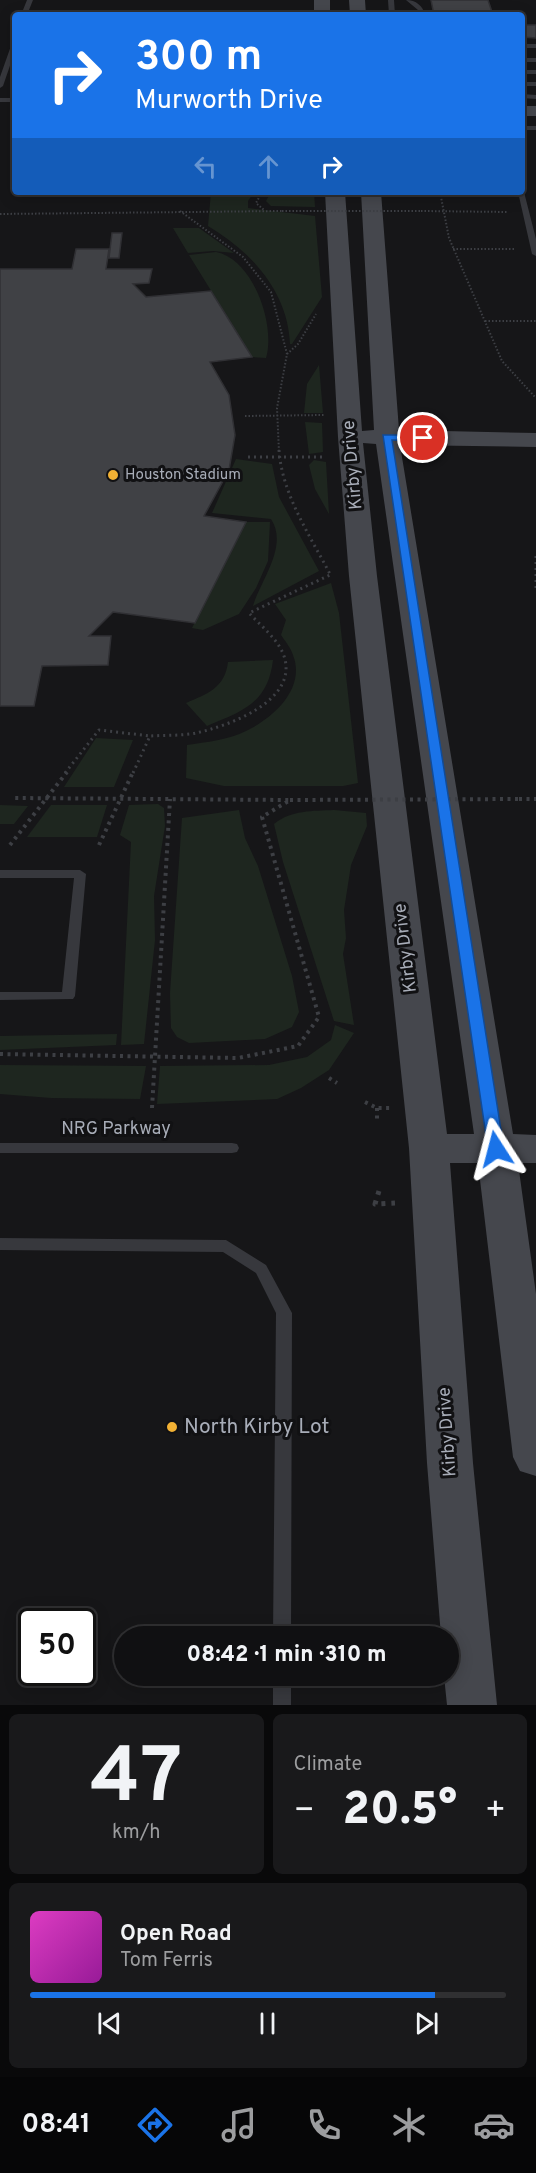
<!DOCTYPE html>
<html lang="en">
<head>
<meta charset="utf-8">
<style>
  :root { --surface:#101012; --page:#19191b; --text:#f1f3f6; --muted:#9c9d9f; --line:#303032; --accent:#1a73e8 }
  body { margin:0; font-family:Overpass,sans-serif; background:var(--page); color:var(--text); height:100vh; display:flex; flex-direction:column; font-size:22px; white-space:nowrap }
  * { box-sizing:border-box; margin:0 }
  p { font-size:20px; color:var(--muted) }
  .icon { flex:none; width:33px; height:33px; fill:none; stroke:currentColor; stroke-width:2; stroke-linecap:round; stroke-linejoin:round }
  .map { position:relative; height:1705px; overflow:hidden }
  .details { display:flex; flex-direction:column; gap:9px; padding:9px; background:#09090a; flex:1 }
  .details>* { flex:none }
  .banner { position:absolute; left:12px; top:12px; width:513px; height:183px; border-radius:6px; box-shadow:0 3px 15px #0003,0 0 0 2px var(--line); background:#1a73e8; color:#fff; overflow:hidden }
  .speed { position:absolute; left:18px; top:1608px; display:flex; gap:12px; font-size:30px; font-weight:700; text-align:center }
  .speed>* { display:grid; place-content:center; width:78px; height:78px; border-radius:50%; background:var(--surface); box-shadow:0 3px 15px #0003,0 0 0 2px var(--line); line-height:1 }
  .speed .limit { border:3px solid #111; border-radius:9px; background:#fff; color:#111 }
  .pin { position:absolute; display:grid; place-items:center; width:51px; height:51px; color:#fff; margin:-26px; border:3px solid #fff; border-radius:50%; box-shadow:0 2px 6px #0007 }
  .me { position:absolute; width:66px; margin:-33px; rotate:351deg; stroke-linejoin:round; filter:drop-shadow(0 0 4px #0008) }
  .turn { display:flex; align-items:center; gap:21px; height:126px; padding:0 24px; font-size:27px }
  .turn .icon { width:78px; height:78px; stroke-width:2.5 }
  .turn b { display:block; font-size:42px; line-height:51px }
  .lanes { display:flex; align-items:center; height:57px; padding:0 24px; background:#0003; justify-content:center; gap:30px; direction:ltr }
  .lanes .off { opacity:.35 }
  .big { font-size:45px; font-weight:800; line-height:1.1 }
  .details .tile { flex:1; display:flex; flex-direction:column; justify-content:center; gap:9px; min-width:0; padding:0 21px; border-radius:9px; background:var(--page) }
  .details .dial { align-items:center; gap:0 }
  .dial b { font-size:78px; line-height:1 }
  .song { display:flex; align-items:center; gap:18px }
  .cover { width:72px; height:72px; border-radius:9px; background:linear-gradient(135deg,hsl(310 70% 55%),hsl(300 70% 35%)) }
  .played { height:6px; border-radius:3px; background:linear-gradient(90deg,var(--accent) 85%,var(--line) 85%) }
  .keys { display:flex; justify-content:space-around; direction:ltr }
  .heat { display:flex; justify-content:space-between; align-items:center; font-size:33px; direction:ltr }
  .details .tiles { flex:1; display:grid; gap:9px; grid-template-columns:1fr 1fr }
  .tile:last-child { grid-column:span 2 }
  .trip { position:absolute; left:114px; top:1626px; width:345px; height:60px; border-radius:30px; background:var(--surface); box-shadow:0 3px 15px #0003,0 0 0 2px var(--line); font-weight:800; line-height:60px; text-align:center }
  .menu { display:flex; height:96px; justify-content:space-around; align-items:center; background:#060607; color:var(--muted) }
  .menu .icon { width:42px; height:42px }
  .menu .selected { color:var(--accent) }
  .menu b { font-size:27px; color:var(--text) }
  .map>svg:first-child { display:block }
</style>
</head>
<body>
<div class="map">
<svg width="536" height="1705" viewBox="0 0 536 1705">
  <rect width="100%" height="100%" fill="#161618"/>
  <path fill="#1e261f" d="M211,192h43l-6,9v7l67,8 7,81 -30,47h-2c-2,-52 -38,-92 -82,-118z
    M271,192h43l1,15 -44,-1 -5,-5z
    M173,228h26l35,25 -21,-2 -25,2z
    M216,252c37,7 60,73 50,106l-14,-1 -63,-102z
    M319,365l4,48h-19l3,-29z
    M305,422l17,1 1,29 -14,2z
    M236,459l36,5 7,33 40,74 -66,35c7,-25 36,-60 18,-87l-59,-6z
    M314,460l12,2 3,52 -14,-25 -6,-24z
    M246,522h24l-2,39 -12,27 -17,26 -36,16 -11,-2z
    M331,583l8,30 19,170 -15,3h-119l-38,-8 1,-33c19,-3 42,-5 59,-14 28,-13 60,-43 47,-76 -2,-7 -8,-14 -12,-20l5,-15 -11,-16z
    M273,660c-5,43 -30,51 -66,66l-21,-23c21,-9 39,-15 42,-41z
    M96,738l37,2 -19,47h-50z
    M158,804l6,4 1,18 -11,70 1,44 -11,104 -23,1 10,-203 -11,-7 9,-30z
    M0,805l28,1 -14,18h-14z
    M51,805h56l-10,32h-70z
    M239,810l6,28 13,28 34,110 7,36 -7,15 -27,12 -76,4 -12,-6 -6,-9 -1,-35 12,-175z
    M334,810l32,3 1,13 -16,39 -7,45 2,28 -3,16 11,71 -20,-4 -51,-159 -9,-38c17,-14 39,-13 60,-14z
    M335,1025l19,8 -25,37 -28,18 -24,11 -120,5 3,-38 109,-1 38,-8 24,-17z
    M117,1034l-1,11 -116,5v-14z
    M0,1065l146,1 -6,33 -89,-1 -51,-4z"/>
  <path fill="#404145" stroke="#303034" stroke-width="1.5" d="M431,0h57l5,15h-59z
    M522,25h14v13l-14,-1z
    M112,233h10l-3,25h-10z
    M76,249h33l-3,20h46l-3,14 -16,1 13,13 65,-6 41,66 -42,5 19,33 6,40 -6,35 -25,46 42,6 -51,101 -82,-11 -24,24h22l-3,29 -66,1 -8,40h-34v-437h72z"/>
  <g fill="none" stroke-linecap="round" stroke-linejoin="round">
    <path stroke="#3d3f44" stroke-width="2" stroke-dasharray="1.5 2" stroke-linecap="butt" d="M262,192l-6,11 8,7
      M440,192l9,46 53,123 34,37
      M180,211l63,46 28,35 16,62 -10,54 2,44
      M421,211l86,1
      M0,214l282,-3
      M453,249h63
      M485,321h51
      M287,354l11,-10 18,-30
      M245,416l79,-1"/>
    <path stroke="#3d3f44" stroke-width="3" stroke-dasharray="2 4" stroke-linecap="butt" d="M279,450c3,45 32,87 52,126
      M248,457h78
      M536,556v32
      M65,773l34,-43 51,6
      M133,773l17,-37c15,-1 31,0 46,-3 32,-7 103,-32 88,-77 -6,-17 -23,-30 -35,-43l81,-38"/>
    <path stroke="#3d3f44" stroke-width="4" stroke-dasharray="3 4.5" stroke-linecap="butt" d="M519,799h17
      M10,845l57,-73
      M99,845l34,-73
      M0,1054l238,4 60,-12 21,-29 -57,-200 28,-17 -275,-2
      M329,1078l8,5
      M365,1102l12,6h13
      M152,1108l18,-309
      M377,1108v14"/>
    <path stroke="#3d3f44" stroke-width="5" stroke-dasharray="4 6" stroke-linecap="butt" d="M379,1191l-4,13 20,-1"/>
    <path fill="#37383d" fill-rule="evenodd" d="M27,0h6l-6,15h-6z
      M388,0h6l1,15h-6z
      M406,0c10,0 17,6 19,15h-6l-1,-5z
      M15,41v10l-12,35 -3,2v-11l12,-34z
      M522,44h14v4h-14z
      M522,58h14v4h-14z
      M522,70h14v4h-14z
      M522,82h14v4h-14z
      M522,94l14,1v4l-14,-1z
      M0,98h15v4h-15z
      M522,126h14v4h-14z
      M522,190l2,2 12,47v17l-4,-2 -14,-62h4z
      M0,870h80l6,4 -11,122 -2,3 -73,1v-8h62l12,-114h-74z
      M0,1143h232l5,1 2,4 -2,4 -5,1h-232z
      M0,1238l226,2 40,25 26,48 -1,323h-18l3,-323 -20,-40 -33,-21 -223,-2z
      M273,1676h18v29h-18z"/>
    <path fill="#45474d" fill-rule="evenodd" d="M314,0h16v15h-16z
      M349,0h16l1,15h-16z
      M522,106h14v10h-14z
      M325,192h20l17,239 12,-1 -13,-238h20l18,238 137,3v14l-136,-2 113,689 23,1v28h-18l18,131v182l-16,-5 -7,-14 -35,-294h-28l23,300 24,242h-50l-3,-29h4v-40h-7l-14,-173 -18,-315 -60,-572 -11,-139zM363,443l13,1 98,690h-27l-70,-558z"/>
    <path stroke="#3d3f44" stroke-width="2" stroke-dasharray="1.5 2" stroke-linecap="butt" d="M282,211h139"/>
    <path stroke="#3d3f44" stroke-width="4" stroke-dasharray="3 4.5" stroke-linecap="butt" d="M290,800l229,-1"/>
  </g>
  <path fill="#1a73e8" stroke="#114b97" stroke-width="1.5" d="M383,435h40l5,3 -5,3 -31,-1 112,709 -8,6 -8,-6z"/>
  <g fill="#f2b134" stroke="#111113" stroke-width="2">
    <circle cx="113" cy="475" r="6"/>
    <circle cx="172" cy="1427" r="6"/>
  </g>
  <g text-anchor="middle" dominant-baseline="central" stroke-width="6" stroke-linejoin="round" paint-order="stroke">
    <g font-size="15" fill="#a8adb8" stroke="#111113" text-anchor="start">
      <text x="125" y="475">Houston Stadium</text>
    </g>
    <g font-size="18" fill="#a8adb8" stroke="#111113">
      <text transform="translate(353 465) rotate(-95)">Kirby Drive</text>
      <text transform="translate(406 948) rotate(-97)">Kirby Drive</text>
      <text x="116" y="1129">NRG Parkway</text>
      <text transform="translate(448 1432) rotate(-94)">Kirby Drive</text>
    </g>
    <g font-size="21" fill="#a8adb8" stroke="#111113" text-anchor="start">
      <text x="184" y="1427">North Kirby Lot</text>
    </g>
  </g>
</svg>
<div class="speed"><div class="limit">50</div></div>
<div class="pin" style="left:423px;top:438px;background:#d93025"><svg class="icon" aria-label="arrive" viewBox="0 0 24 24"><path d="M6 21V4h12l-3 4 3 4H6"/></svg></div>
<svg class="me" style="left:496px;top:1149px" viewBox="-20 -20 40 40"><path d="M0-17L14 15 0 8-14 15z" fill="#1a73e8" stroke="#fff" stroke-width="4"/></svg>
<div class="trip">08:42 · 1 min · 310 m</div>
<div class="banner">
<div class="turn"><svg class="icon" aria-label="right" viewBox="0 0 24 24"><path d="M7 20v-9h11M14 6l5 5-5 5"/></svg><div><b>300 m</b>Murworth Drive</div></div>
<div class="lanes"><svg class="icon off" aria-label="left" viewBox="0 0 24 24"><path d="M17 20v-9H6M10 6l-5 5 5 5"/></svg><svg class="icon off" aria-label="ahead" viewBox="0 0 24 24"><path d="M12 20V5M6 11l6-6 6 6"/></svg><svg class="icon" aria-label="right" viewBox="0 0 24 24"><path d="M7 20v-9h11M14 6l5 5-5 5"/></svg></div>
</div>
</div>
<section class="details">
<div class="tiles">
<div class="tile dial"><b>47</b><p>km/h</p></div>
<div class="tile"><p>Climate</p>
<div class="heat"><a>−</a><b class="big">20.5°</b><a>+</a></div>
</div>
<div class="tile">
<div class="song"><i class="cover"></i><div><b>Open Road</b><p>Tom Ferris</p></div></div>
<div class="played"></div>
<div class="keys"><svg class="icon" aria-label="previous" viewBox="0 0 24 24"><path d="M18 5L8 12l10 7zM5 5v14"/></svg><svg class="icon" aria-label="pause" viewBox="0 0 24 24"><path d="M8 5v14M16 5v14"/></svg><svg class="icon" aria-label="next" viewBox="0 0 24 24"><path d="M6 5l10 7-10 7zM19 5v14"/></svg></div>
</div>
</div>
</section>
<nav class="menu">
<b>08:41</b>
<svg class="icon selected" aria-label="directions" viewBox="0 0 24 24"><path d="M12 3l9 9-9 9-9-9zM9 14v-3h6M13 9l2 2-2 2"/></svg>
<svg class="icon" aria-label="music" viewBox="0 0 24 24"><path d="M9 18V5l10-2v13"/><circle cx="6" cy="18" r="3"/><circle cx="16" cy="16" r="3"/></svg>
<svg class="icon" aria-label="phone" viewBox="0 0 24 24"><path d="M5 4h4l2 5-3 2q2 4 5 5l2-3 5 2v4C11 20 4 13 5 4z"/></svg>
<svg class="icon" aria-label="climate" viewBox="0 0 24 24"><path d="M12 3v18M4 7l16 10M4 17L20 7"/></svg>
<svg class="icon" aria-label="car" viewBox="0 0 24 24"><path d="M5 17H2v-5l4-1 3-4h7l3 4 3 1v5h-3M9 17h6M6 11h13"/><circle cx="7" cy="17" r="2"/><circle cx="17" cy="17" r="2"/></svg>
</nav>
</body>
</html>
